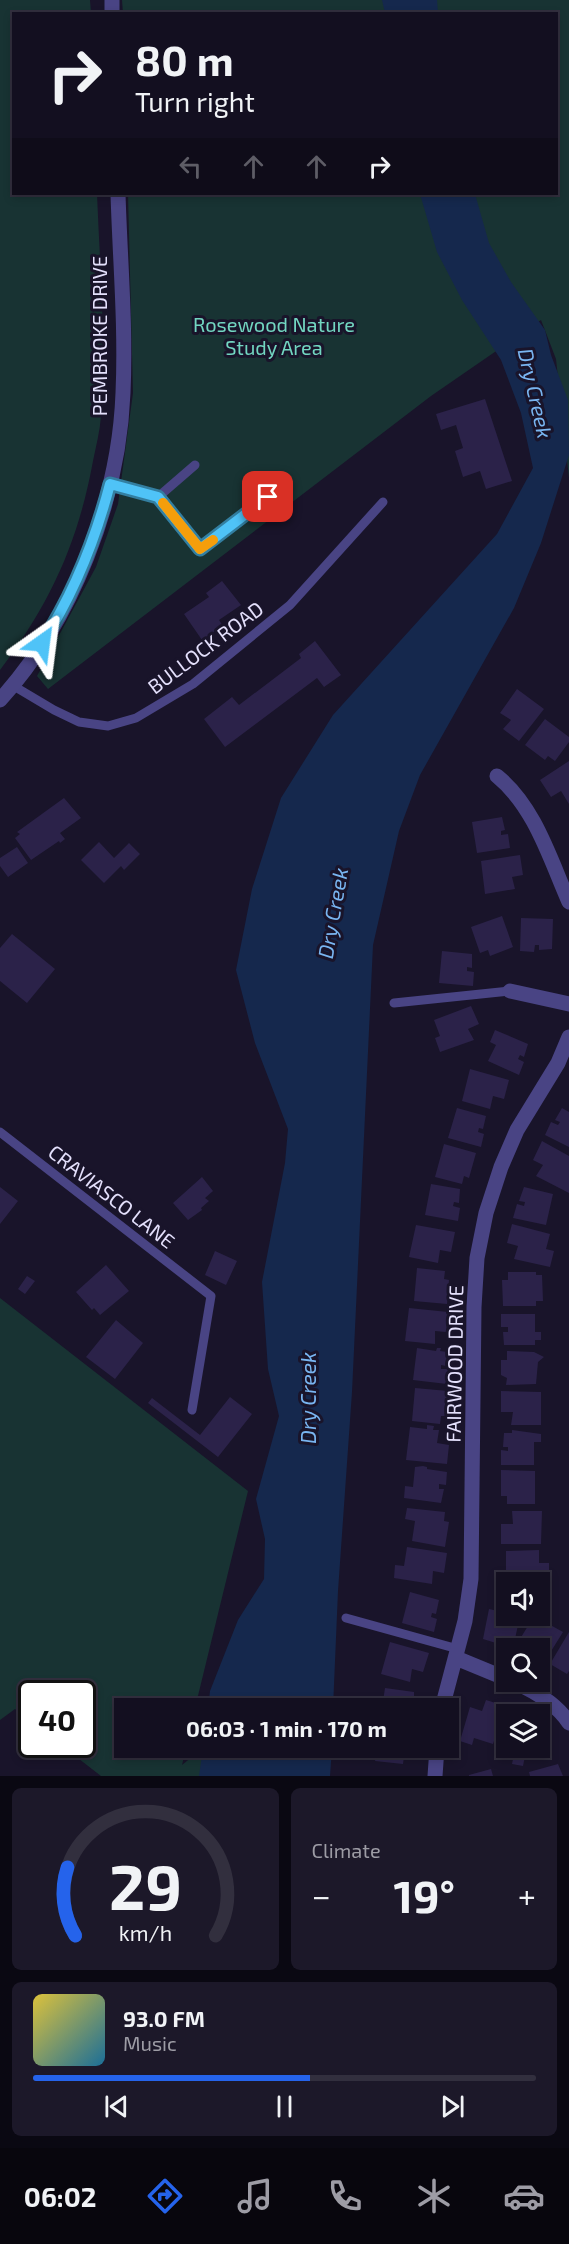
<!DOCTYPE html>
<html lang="en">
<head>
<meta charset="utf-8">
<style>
  :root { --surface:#130f20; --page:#1c1829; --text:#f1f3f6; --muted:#9d9ca5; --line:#322f3e; --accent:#2563eb }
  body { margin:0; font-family:"Exo 2",sans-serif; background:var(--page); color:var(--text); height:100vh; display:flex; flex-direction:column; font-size:22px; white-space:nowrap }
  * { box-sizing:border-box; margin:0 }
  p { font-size:20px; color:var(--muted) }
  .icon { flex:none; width:33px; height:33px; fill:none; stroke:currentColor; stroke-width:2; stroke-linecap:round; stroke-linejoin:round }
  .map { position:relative; height:1776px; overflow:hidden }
  .side { display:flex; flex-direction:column; gap:12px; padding:12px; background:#0a0812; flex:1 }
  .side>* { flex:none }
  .top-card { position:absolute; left:12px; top:12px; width:546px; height:183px; border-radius:0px; box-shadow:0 3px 9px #0003,0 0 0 2px var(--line); background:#130f20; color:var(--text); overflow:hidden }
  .fabs { position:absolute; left:496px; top:1572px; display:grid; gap:12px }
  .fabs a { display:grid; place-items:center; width:54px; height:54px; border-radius:0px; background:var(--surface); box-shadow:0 3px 9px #0003,0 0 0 2px var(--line); font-size:30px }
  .speed { position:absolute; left:18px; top:1680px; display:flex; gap:12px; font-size:30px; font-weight:700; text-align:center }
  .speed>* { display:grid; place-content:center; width:78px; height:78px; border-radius:50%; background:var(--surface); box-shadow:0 3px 9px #0003,0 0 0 2px var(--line); line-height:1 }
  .speed .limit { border:3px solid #111; border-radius:9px; background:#fff; color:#111 }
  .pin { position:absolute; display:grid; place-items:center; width:51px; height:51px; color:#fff; margin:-26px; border-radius:12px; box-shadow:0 3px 9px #0006 }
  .me { position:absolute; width:66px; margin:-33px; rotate:31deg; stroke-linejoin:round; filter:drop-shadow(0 0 4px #0008) }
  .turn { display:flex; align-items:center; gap:21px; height:126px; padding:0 24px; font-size:27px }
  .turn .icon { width:78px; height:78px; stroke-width:2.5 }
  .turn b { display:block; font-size:42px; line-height:51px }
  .lanes { display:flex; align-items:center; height:57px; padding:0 24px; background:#0003; justify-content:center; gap:30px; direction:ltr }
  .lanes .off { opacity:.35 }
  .big { font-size:45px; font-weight:700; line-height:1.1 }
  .side .widget { flex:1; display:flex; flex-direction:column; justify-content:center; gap:9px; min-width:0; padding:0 21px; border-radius:9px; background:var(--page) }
  .side .dial { align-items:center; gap:0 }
  .dial svg { height:156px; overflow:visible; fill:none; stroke:var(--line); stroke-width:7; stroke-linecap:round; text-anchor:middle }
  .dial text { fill:var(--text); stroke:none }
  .song { display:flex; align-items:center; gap:18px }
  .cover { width:72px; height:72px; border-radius:9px; background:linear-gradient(135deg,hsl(50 70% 55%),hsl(200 70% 35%)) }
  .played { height:6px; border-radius:3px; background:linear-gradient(90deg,var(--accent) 55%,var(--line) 55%) }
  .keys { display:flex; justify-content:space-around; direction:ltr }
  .heat { display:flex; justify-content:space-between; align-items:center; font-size:33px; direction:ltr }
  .side .tiles { flex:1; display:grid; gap:12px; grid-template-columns:1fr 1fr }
  .widget:last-child { grid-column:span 2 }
  .trip { position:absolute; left:114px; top:1698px; width:345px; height:60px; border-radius:0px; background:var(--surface); box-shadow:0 3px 9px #0003,0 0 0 2px var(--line); font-weight:700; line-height:60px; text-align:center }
  .tab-bar { display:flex; height:96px; justify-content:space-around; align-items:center; background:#08060d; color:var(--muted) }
  .tab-bar .icon { width:42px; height:42px }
  .tab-bar .current { color:var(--accent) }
  .tab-bar b { font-size:27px; color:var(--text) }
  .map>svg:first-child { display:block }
</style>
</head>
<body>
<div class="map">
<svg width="569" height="1776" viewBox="0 0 569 1776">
  <rect width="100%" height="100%" fill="#19142a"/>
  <path fill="#183333" d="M0,0h90l1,13 -77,1v180h83c3,73 9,148 4,222 -1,15 -5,30 -8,45 -15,82 -43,143 -93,209z
    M122,0h447v478l-13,-119 -15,-39 -110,76 -383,293 -11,-13 59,-109 22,-63 15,-111 -5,-199h428v-180h-433z
    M0,1298l248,193 -53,217h-71v40h62l-4,17 16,-13 13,6 -5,18h-105l-40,-31 21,-1v-50h-50l-1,27 -16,-12 -15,11z"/>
  <path fill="#15284d" d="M382,0h55l1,13h-53z
    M420,194h55l14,49 22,39 34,48 6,25 17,45 1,55 -28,88 -27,65 -94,167 -21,56 -26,114 -21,447 -14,199 -5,117h-125l2,-17 28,-71 26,-41 1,-40 -9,-40 23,-83 -11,-47 -6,-87 23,-119 3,-34 -33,-86 -19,-73 16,-81 29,-91 52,-83 164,-181 36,-66 -12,-55 -20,-53 -39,-60 -25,-48z
    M203,1748h129l-2,28h-131z"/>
  <path fill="#2b2249" d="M485,399l27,82 -26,8 -6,-18 -17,6 -8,-26 8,-3 -7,-23 -15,5 -5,-16z
    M222,581l19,24 -22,15 4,6 -21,14 -18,-26 25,-17 -3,-4z
    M315,641l26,34 -17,12 -7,-9 -92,69 -21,-28 28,-22 7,8 62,-47 -2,-4z
    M517,689l27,20 -25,32 -16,-12 8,-9 -11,-7z
    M545,719l24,18v5l-14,19 -7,-5 -3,4 -20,-15z
    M569,761v43l-8,-13 -10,6 -11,-17z
    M64,798l17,20 -21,15 5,6 -5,4 -1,-2 -28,19 -16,-22 5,-4 -3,-2z
    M502,817l3,13 -4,1v4l7,-1 2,14 -33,5 -5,-31z
    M99,842l15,16 15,-15 11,11 -16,16 -3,-4 -17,17 -23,-23z
    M17,847l11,16 -20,14 -8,-11v-8z
    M520,855l3,20 -11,2 3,12 -30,5 -4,-33z
    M502,916l11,31 -23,9 -2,-6 -8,3 -9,-26z
    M521,918l32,1 -1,30 -13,1v-5h-4l-1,7 -14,-1z
    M12,934l43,35 -28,34 -27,-22v-33z
    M442,951l30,3v14l-5,-1v4l7,1 -1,14 -34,-3z
    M471,1006l8,18 -11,5 6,11 -34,12 -5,-14 5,-2 -6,-16z
    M495,1030l33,14 -4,13 -4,-2 -2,4 6,3 -5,13 -31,-14 8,-16 -6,-3z
    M470,1069l39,11 -5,19 -11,-3 -3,13 -28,-8z
    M457,1108l29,8 -3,13 -4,-1 -1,4 6,2 -3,13 -33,-9z
    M562,1108l7,4v35l-24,-12 6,-13 7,3 2,-3 -5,-2z
    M542,1141l27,15v37l-33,-17 7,-11 -10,-5z
    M444,1144l32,9 -7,25 -5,-2 -2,8 -27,-7z
    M202,1177l11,14 -8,7 4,3 -8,7 1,2 -14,10 -15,-17z
    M431,1184l29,5 -1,14 -5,-1 -1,4 7,2 -2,13 -33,-6z
    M0,1187l18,14 -18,23z
    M524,1187l29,7 -7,31 -33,-7 4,-14 7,2 1,-4 -6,-1z
    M512,1224l38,10 -4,15 8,2 -4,16 -36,-8 4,-13 -11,-3z
    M416,1225l39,7 -4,20 -11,-2 -2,13 -29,-6z
    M215,1251l22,10 -11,24 -21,-10z
    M106,1265l23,26 -29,24 -6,-7 -2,2 -16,-18z
    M417,1268l28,3 -1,8 5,1 -2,24 -33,-3z
    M508,1272h28v3h6l1,26h-7v5h-33l-1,-26h6z
    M27,1276l8,5 -10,13 -7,-5z
    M409,1308l39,4 -2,20 -11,-1v13l-30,-3z
    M501,1314h34v18h6v8h-6v5h-31l-1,-13h5v-5h-7z
    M116,1320l27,23 -28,36 -29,-22z
    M417,1348l19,3 1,-3h4l-1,3 7,1 -1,14 -5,-1v4h8l-2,15 -34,-4z
    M507,1351l27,1 10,5 -6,5 -2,22 -30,1 1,-7 -6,-3v-15h6z
    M415,1388l33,3 -2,25h-5l-1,8 -28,-3z
    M501,1391l40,1v33h-30l2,-13h-12z
    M230,1397l22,17 -34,43 -70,-54 4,-5 48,37z
    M427,1425l7,1 -1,4h6l-2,13 12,2 -2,19 -41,-4 4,-33 17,2z
    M512,1430l29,4v8h-7v23h-33v-15l7,1v-4h-5l1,-14h8z
    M423,1466l4,1v2l20,3 -1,13 -7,-1v5h5l-3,14 -37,-5 1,-12 8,1 2,-20z
    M501,1470l34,1v33h-28v-8h-6z
    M407,1508l38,4 -1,9 5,1 -4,25 -33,-6 3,-20 -10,-2z
    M512,1511h30l-1,33h-40v-20h12z
    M407,1547l40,6 -3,20 -11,-2 -1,13 -38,-6 1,-13 9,1z
    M539,1550v13h10v21l-37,-2v-6h-6v-25z
    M410,1592l29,8 -3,14 -4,-1 -1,4 6,2 -3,13 -32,-9z
    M489,1609l18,4v3h13l-7,32 -15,-2 2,-7 -3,-1 -1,5 -13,-4z
    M534,1616l29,16 -18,29 -5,-3v-10h-16l3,-4 -7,-5z
    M569,1632v39l-2,3 -17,-10z
    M390,1642l39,11 -6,19 -11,-3 -2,13 -29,-8z
    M385,1688l29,4v13h-5l-1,3h-26z
    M486,1700l19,6 -12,38 -19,-6 -2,7 -12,-4 10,-34 12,4z
    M506,1740l1,8h32l-3,11 -11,-3 -2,10 -11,-2 2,-10 -11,-2z
    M377,1748h34l-1,8h-6l-1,8 -28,-3z
    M558,1764l5,12h-33l-1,-4z
    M491,1769l2,7h-24v-1z"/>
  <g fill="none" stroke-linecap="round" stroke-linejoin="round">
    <path stroke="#494484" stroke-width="9" d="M110,484l48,13 42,53 68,-53
      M158,497l37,-32
      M12,685l42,25 25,12 29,4 28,-8 57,-34 97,-79 93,-103
      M394,1003l116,-12
      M0,1132l211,164 -19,114
      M346,1618l112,31"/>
    <path stroke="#494484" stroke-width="15" d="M497,776c38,31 53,83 72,126
      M510,991l59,13
      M456,1658l51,21
      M514,1682c20,9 42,21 55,41
      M442,1708l23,-87 6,-42 3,-272 3,-49 9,-45 15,-46 16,-37 41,-67 11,-26
      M435,1776l2,-28"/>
    <path stroke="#494484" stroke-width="15" d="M112,0v14
      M0,700c72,-79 119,-200 123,-307 3,-66 -3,-133 -5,-199"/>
  </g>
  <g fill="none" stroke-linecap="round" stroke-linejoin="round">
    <defs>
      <path id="route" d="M42,643c31,-48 53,-102 68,-159l48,13 42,52 68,-52"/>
    </defs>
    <use href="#route" stroke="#337fa1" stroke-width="15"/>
    <use href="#route" stroke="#4fc3f7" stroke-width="10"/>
    <path stroke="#f59e0b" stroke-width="10" d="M163,503l37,46 13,-9"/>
  </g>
  <g text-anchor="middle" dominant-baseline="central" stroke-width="6" stroke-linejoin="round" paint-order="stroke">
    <g font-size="20" fill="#72d6c1" stroke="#19142a">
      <text x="274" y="324">Rosewood Nature<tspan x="274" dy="23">Study Area</tspan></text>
    </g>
    <g font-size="20" fill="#e4e0fc" stroke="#19142a">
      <text transform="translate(99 336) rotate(-90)">PEMBROKE DRIVE</text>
      <text transform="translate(205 647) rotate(-37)">BULLOCK ROAD</text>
      <text transform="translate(112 1196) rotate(38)">CRAVIASCO LANE</text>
      <text transform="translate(454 1364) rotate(-89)">FAIRWOOD DRIVE</text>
    </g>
    <g font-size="21" font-style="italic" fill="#79b5f1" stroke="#19142a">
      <text transform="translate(536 393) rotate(77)">Dry Creek</text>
      <text transform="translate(332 913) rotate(-80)">Dry Creek</text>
      <text transform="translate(307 1398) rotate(-90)">Dry Creek</text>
    </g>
  </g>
</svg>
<div class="fabs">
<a><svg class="icon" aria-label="sound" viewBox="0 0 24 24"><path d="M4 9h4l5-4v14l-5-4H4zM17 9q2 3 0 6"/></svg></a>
<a><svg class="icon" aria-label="search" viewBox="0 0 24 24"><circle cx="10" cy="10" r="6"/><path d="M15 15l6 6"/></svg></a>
<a><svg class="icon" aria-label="layers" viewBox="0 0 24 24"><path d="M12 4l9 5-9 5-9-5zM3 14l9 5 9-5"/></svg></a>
</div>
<div class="speed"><div class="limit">40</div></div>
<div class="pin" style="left:268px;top:497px;background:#d93025"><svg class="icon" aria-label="arrive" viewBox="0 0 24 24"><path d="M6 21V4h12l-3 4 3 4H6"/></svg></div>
<svg class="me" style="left:42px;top:643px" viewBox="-20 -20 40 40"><path d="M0-17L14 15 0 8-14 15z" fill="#4fc3f7" stroke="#fff" stroke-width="4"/></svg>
<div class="trip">06:03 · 1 min · 170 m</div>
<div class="top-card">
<div class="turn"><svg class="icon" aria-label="right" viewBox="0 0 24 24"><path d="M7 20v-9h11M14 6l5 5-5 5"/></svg><div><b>80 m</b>Turn right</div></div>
<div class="lanes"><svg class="icon off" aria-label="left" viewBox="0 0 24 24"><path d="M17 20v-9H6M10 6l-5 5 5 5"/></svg><svg class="icon off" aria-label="ahead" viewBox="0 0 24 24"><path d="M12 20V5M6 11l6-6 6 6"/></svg><svg class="icon off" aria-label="ahead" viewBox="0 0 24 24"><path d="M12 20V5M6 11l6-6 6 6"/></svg><svg class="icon" aria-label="right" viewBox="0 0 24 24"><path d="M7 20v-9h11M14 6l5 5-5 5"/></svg></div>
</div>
</div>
<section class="side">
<div class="tiles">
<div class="widget dial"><svg viewBox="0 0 100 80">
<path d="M14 69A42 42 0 1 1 86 69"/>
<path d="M14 69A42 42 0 0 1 10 34" stroke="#2563eb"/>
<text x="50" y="56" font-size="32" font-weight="700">29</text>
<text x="50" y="72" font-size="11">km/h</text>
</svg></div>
<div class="widget"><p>Climate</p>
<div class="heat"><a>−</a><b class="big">19°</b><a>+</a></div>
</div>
<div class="widget">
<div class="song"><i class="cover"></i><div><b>93.0 FM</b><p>Music</p></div></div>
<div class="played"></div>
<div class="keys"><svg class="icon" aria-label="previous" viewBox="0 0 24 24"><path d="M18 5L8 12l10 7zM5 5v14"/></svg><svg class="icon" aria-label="pause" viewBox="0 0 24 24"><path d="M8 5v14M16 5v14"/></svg><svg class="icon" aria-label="next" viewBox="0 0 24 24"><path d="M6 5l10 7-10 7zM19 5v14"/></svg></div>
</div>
</div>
</section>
<nav class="tab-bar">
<b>06:02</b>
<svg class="icon current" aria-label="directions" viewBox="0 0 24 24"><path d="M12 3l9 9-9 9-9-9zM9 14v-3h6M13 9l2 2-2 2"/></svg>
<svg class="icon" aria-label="music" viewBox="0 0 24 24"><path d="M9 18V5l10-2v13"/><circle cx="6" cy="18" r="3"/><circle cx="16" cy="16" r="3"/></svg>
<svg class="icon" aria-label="phone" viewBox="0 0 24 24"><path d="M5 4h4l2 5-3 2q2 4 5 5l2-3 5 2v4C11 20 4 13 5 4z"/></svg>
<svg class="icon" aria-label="climate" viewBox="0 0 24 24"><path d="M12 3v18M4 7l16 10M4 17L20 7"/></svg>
<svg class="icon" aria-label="car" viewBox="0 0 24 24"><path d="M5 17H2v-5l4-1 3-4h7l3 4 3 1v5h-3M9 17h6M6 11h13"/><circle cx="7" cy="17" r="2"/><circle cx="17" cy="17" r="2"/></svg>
</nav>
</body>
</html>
